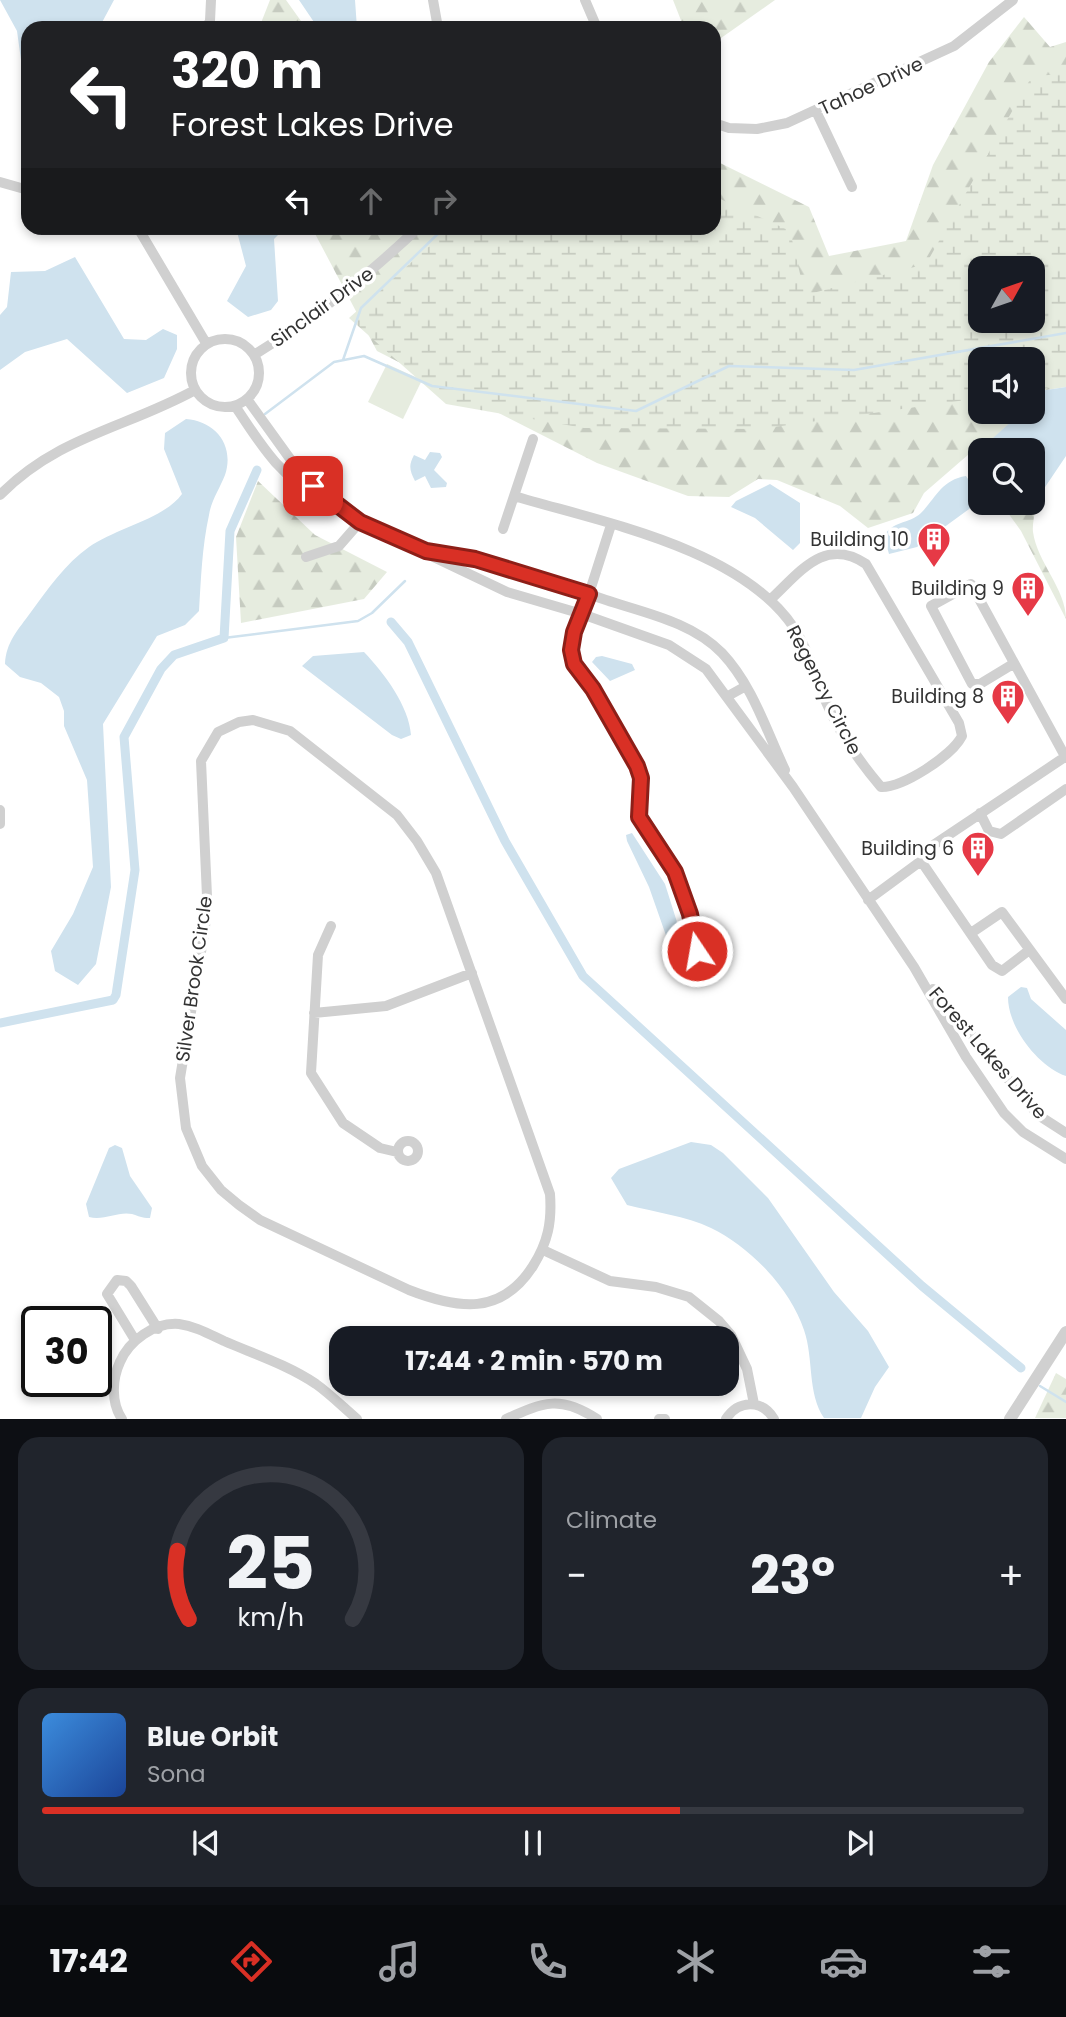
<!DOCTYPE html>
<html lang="en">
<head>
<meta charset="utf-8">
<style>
  :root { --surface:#171b24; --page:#20242c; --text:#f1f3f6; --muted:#9ea1a6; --line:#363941; --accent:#d93025 }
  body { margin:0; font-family:Poppins,sans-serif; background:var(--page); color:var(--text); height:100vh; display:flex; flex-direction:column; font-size:26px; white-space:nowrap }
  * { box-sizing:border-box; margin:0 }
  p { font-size:23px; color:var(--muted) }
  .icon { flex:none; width:38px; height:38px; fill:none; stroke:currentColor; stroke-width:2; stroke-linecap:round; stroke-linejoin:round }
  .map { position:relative; height:1419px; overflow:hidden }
  .panel { display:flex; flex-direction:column; gap:18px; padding:18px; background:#0d0f14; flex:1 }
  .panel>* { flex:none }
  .hud { position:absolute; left:21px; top:21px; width:700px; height:214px; border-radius:21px; box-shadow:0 4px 10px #0003; background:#202124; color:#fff; overflow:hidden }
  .needle { width:46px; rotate:50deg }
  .tools { position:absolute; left:968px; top:256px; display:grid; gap:14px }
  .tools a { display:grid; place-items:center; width:77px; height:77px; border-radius:14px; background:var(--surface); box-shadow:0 4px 10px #0003; font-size:35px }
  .speed { position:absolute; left:21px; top:1306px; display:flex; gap:14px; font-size:35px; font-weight:700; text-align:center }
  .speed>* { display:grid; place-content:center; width:91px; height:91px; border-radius:50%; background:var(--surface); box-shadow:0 4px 10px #0003; line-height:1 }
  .speed .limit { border:4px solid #111; border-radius:10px; background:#fff; color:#111 }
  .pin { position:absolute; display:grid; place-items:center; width:60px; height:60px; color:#fff; margin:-30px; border-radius:14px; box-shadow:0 4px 10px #0006 }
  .me { position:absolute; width:77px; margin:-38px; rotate:348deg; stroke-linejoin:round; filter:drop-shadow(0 0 5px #0008) }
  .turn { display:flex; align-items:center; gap:24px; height:147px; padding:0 35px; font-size:32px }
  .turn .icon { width:91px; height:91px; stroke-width:2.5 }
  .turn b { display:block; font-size:49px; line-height:60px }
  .lanes { display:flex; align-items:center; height:66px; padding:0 35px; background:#0003; justify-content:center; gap:35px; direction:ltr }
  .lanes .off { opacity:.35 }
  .big { font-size:52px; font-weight:700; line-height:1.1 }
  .panel .tile { flex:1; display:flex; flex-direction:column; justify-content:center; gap:10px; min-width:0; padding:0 24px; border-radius:21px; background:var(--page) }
  .panel .dial { align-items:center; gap:0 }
  .dial svg { height:182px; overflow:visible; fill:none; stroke:var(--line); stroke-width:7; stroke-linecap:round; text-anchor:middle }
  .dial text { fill:var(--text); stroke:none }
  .song { display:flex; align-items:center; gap:21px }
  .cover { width:84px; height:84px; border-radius:10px; background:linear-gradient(135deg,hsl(210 70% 55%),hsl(220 70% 35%)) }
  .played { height:7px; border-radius:4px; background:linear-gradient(90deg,var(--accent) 65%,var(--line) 65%) }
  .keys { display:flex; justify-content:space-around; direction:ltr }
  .heat { display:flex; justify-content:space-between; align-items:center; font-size:38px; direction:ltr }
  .panel .tiles { flex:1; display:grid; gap:18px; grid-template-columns:1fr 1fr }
  .tile:last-child { grid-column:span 2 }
  .trip { position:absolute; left:329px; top:1326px; width:410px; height:70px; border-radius:21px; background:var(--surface); box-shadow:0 4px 10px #0003; font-weight:700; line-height:70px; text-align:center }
  .menu { display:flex; height:112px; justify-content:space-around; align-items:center; background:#090b0e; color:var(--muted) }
  .menu .icon { width:49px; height:49px }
  .menu .active { color:var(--accent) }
  .menu b { font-size:32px; color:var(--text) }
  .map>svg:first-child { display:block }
</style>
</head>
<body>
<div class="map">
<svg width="1066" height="1419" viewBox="0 0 1066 1419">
  <defs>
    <pattern id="forest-firs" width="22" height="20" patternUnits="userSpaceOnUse" patternTransform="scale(1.75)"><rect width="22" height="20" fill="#e6ecdf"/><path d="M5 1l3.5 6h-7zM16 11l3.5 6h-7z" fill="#c6cbc0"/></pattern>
    <pattern id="wetland-marsh" width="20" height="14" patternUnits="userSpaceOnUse" patternTransform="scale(1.75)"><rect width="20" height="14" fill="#e6ecdf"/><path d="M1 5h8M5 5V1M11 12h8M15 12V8" fill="none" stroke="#c6cbc0"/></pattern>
  </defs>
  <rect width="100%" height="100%" fill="#fff"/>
  <path fill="url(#forest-firs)" fill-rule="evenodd" d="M270,0h16l20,28h-47z
    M673,0h102l-61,43v-15h-30z
    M1024,17l26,30 16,-5v345l-33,5 -1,-33h-52v52h36l-3,9 -19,18 1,12h-15v21l-11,-17 -45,39 -11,20 -45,15 -28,-22 -63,-26 -19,-1 -29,18 -41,-1 -91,-33 -220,-112 -65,-123h402v-68l95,47 20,49 77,-15 27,-76 56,-103zM980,268h52v52h-52z
    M258,481l57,54 72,37 -23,27 -123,24 -5,-86z
    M1033,498l4,1c-1,10 -5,23 -4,33 4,30 33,57 33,87l-45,-88 -21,-29h32z
    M1056,1373l10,6v39h-31z"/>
  <path fill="url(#wetland-marsh)" fill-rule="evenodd" d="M1066,74v310l-33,7 -1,-32h-52v39l-219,31 -177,-1 -138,-24 -97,-86 101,-90h264v-32l76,35 15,64 121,-31 106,-188zM980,268h52v52h-52z"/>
  <path fill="#e6ecdf" d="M387,364l35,16 -19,39 -35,-17z"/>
  <path fill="#cfe2ee" d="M0,0h114l-15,28h-71v62l-3,-1 -8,-58z
    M299,0h56l2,28h-39z
    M236,228h49l-11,11 4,62 -7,9 -23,7 -21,-16 19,-35z
    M75,257l49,82 22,1 17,-11 14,6v14l-13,29 -37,15 -60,-54 -42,13 -25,18v-55l7,-8 4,-35 34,-1z
    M1066,387v69l-29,43 -4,-1 -1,-48h-37l-2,-12 20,-18 3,-9h16l1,-19z
    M186,419c29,2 49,26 39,56 -5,13 -14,26 -16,40 -7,32 -8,64 -10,96l-14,14 -28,11 -54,88 8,163 -15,77 -18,21 -23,-14 -4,-20 22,-37 20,-47 -6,-87 -23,-54v-15l-5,-14 -18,-14 -21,-6 -15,-13c1,-22 13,-34 26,-52 17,-23 34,-48 58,-65 27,-19 75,-28 93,-53l-18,-45 1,-16z
    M430,452l10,1 2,4 -8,13 13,13 -1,4 -15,1 -6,-12 -10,5c-5,-10 -7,-15 -1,-26l11,5z
    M966,476l8,12 2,16 -59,43 -28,7 -5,-18c8,-15 25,-12 37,-23 15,-15 20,-33 45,-37z
    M770,484l30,19v40l-7,7 -38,-32 -24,-11 5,-6z
    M364,652c20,21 45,54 47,83l-10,4 -9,-4 -90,-69 11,-10z
    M602,656l30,8 3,6 -25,11 -18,-19 4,-5z
    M632,833l33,51 17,54 -7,7 -6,-1 -20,-57 -22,-46 -1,-6z
    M1021,987l6,1 4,11 35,31v46c-28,-10 -58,-48 -58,-79z
    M691,1142l20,3 12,8 45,45 66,94 34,39 21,36 -14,20 -14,31h-37c-17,-25 -10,-59 -20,-88 -14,-42 -54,-83 -93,-102 -25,-12 -57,-16 -84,-23l-16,-27 8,-9z
    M115,1145l7,3 8,28 22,32 -2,10c-9,0 -11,-2 -18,-4 -14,-3 -28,7 -43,3l-3,-13 23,-56z"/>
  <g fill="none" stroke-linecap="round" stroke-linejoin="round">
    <path stroke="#cfe2ee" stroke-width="2.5" d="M343,360l18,-52 83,-80
      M265,414l69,-52 30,-6 68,30 204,25 93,-45 125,4 212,-37
      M224,638l134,-17 14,-8 33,-32
      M1040,1386l26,16"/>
    <path stroke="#cfe2ee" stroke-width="9" d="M391,622l17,20 97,199 78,135 339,310 99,82
      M0,1023l113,-23 3,-5 19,-125 -11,-133 37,-68 13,-14 50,-17 6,-107 27,-61"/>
    <path stroke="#d0d0d0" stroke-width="10" d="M433,0l5,28
      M585,0l12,28
      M206,28l4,-7 1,-21
      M816,111l36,76
      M714,123l15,5 28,1 30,-6 167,-77 59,-46
      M0,182l28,8
      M138,228l68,115
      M191 373a34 34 0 1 1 68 0a34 34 0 1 1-68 0Z
      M254,355c63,-39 111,-77 164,-127
      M247,399l54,75 24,23 35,25 147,70 75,22 87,31 37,24 87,118 121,180 52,90 38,56 19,19 43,27
      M235,406c22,32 44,72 83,88
      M0,495c58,-59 126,-67 195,-105
      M514,496c87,26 227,52 280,132 15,23 21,49 32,74 13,31 33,59 55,85 21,1 71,-31 81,-51l-3,-13 -93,-159c-41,-28 -66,8 -95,35
      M611,525l-40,125 3,14 19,25 44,77 4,12 -2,39 36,55 14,41 8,38
      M503,529l30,-90
      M436,552c58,10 114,29 170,48 39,13 86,22 116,53 31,33 44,77 63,117
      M306,557l33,-11 21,-24
      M1013,664l-33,20h-8l-41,-78 40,-22 95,174
      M728,696l18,-10
      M253,720l37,11 107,84 20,26 19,32 114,321c2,28 -2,48 -17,72 -32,50 -75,43 -124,24l-149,-70 -21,-15 -18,-15 -19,-24 -16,-38 -6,-50 25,-150 2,-32 -6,-135 17,-29 21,-10z
      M0,810v14
      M980,813l9,18 12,3 65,-45
      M868,900l53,-39
      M331,926l-13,29 -7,118 32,50 37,25 17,4
      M971,933l31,-21 64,87
      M1028,951l-26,20 -10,-6 -71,-104 2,-9 142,-95
      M680,956l47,-10
      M933,989l105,126 28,18
      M314,1013l72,-7 86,-33
      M398 1151a10 10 0 1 1 20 0a10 10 0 1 1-20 0Z
      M543,1250l67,31 46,6 33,10 30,24 12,14 16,34 7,35
      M135,1340l-28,-46 10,-14 9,1 5,5 27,43
      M122,1419c-11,-16 -10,-40 -2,-57 9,-21 34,-40 59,-38 16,2 30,10 45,17 30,13 64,24 92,43 14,10 27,23 41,35
      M506,1419c38,-17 54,-24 91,0
      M659,1419h6
      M726,1419c12,-19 36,-20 48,0"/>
    <path stroke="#d0d0d0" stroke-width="12" d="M1010,1419l56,-87"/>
  </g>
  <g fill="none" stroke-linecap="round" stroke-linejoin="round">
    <defs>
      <path id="route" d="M313,486l47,36 66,29 49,8 114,35 -15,38 -3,18 3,14 19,25 44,77 4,12 -2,39 36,55 15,42 7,37"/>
    </defs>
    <use href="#route" stroke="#8d1f18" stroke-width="18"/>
    <use href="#route" stroke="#d93025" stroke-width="12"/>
  </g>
  <defs>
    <symbol id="building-pin" viewBox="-11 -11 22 30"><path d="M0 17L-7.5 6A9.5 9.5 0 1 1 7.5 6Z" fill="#e63946" stroke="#fff"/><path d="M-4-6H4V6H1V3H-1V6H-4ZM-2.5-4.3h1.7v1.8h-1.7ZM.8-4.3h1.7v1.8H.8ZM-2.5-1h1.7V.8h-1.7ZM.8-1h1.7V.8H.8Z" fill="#fff"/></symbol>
  </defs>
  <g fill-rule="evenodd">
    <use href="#building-pin" x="915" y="520" width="38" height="52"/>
    <use href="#building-pin" x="1009" y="569" width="38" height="52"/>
    <use href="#building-pin" x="989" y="677" width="38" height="52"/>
    <use href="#building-pin" x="959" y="829" width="38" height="52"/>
  </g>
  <g text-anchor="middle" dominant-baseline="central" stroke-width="7" stroke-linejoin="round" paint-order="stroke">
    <g font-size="19" fill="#333" stroke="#fff">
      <text transform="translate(871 86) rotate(-25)">Tahoe Drive</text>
      <text transform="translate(322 307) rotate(-36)">Sinclair Drive</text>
      <text transform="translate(824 690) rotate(63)">Regency Circle</text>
      <text transform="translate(194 979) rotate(-82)">Silver Brook Circle</text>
      <text transform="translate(988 1053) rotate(49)">Forest Lakes Drive</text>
    </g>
    <g font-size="19" fill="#333" stroke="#fff" text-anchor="end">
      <text x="909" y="539">Building 10</text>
      <text x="1004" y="588">Building 9</text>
      <text x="984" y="696">Building 8</text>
      <text x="954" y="848">Building 6</text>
    </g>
  </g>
</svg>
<div class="tools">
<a><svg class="needle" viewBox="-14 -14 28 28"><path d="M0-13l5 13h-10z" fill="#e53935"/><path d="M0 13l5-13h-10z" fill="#9ea1a6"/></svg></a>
<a><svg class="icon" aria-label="sound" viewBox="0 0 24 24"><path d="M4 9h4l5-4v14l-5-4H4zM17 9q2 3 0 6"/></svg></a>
<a><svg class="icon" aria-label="search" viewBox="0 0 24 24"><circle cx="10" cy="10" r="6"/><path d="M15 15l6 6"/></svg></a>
</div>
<div class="speed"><div class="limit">30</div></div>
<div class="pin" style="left:313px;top:486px;background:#d93025"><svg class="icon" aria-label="arrive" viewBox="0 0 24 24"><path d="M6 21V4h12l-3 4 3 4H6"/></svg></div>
<svg class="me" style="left:697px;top:951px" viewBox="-20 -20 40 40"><circle r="17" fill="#d93025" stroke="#fff" stroke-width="3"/><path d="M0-11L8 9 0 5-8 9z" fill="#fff"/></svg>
<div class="trip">17:44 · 2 min · 570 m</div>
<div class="hud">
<div class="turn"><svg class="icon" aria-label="left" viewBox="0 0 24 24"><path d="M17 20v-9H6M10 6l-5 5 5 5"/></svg><div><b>320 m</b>Forest Lakes Drive</div></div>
<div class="lanes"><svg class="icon" aria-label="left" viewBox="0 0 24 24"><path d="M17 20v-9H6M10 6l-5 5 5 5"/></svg><svg class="icon off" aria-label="ahead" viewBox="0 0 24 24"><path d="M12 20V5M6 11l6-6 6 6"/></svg><svg class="icon off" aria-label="right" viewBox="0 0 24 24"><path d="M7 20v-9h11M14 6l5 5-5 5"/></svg></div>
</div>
</div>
<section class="panel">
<div class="tiles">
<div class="tile dial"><svg viewBox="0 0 100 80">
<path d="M14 69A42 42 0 1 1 86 69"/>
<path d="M14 69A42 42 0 0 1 9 39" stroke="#d93025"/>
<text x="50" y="56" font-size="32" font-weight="700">25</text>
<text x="50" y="72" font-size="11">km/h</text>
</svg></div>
<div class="tile"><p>Climate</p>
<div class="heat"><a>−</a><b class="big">23°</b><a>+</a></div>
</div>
<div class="tile">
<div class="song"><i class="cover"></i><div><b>Blue Orbit</b><p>Sona</p></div></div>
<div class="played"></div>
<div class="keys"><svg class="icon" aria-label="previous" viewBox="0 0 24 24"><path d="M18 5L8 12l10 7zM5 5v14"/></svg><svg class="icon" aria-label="pause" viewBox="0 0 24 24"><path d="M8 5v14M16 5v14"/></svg><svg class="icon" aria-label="next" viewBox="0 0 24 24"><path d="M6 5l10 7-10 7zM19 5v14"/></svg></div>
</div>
</div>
</section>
<nav class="menu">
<b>17:42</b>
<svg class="icon active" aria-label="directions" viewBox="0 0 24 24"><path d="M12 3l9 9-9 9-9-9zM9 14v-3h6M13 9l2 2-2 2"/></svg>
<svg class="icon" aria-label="music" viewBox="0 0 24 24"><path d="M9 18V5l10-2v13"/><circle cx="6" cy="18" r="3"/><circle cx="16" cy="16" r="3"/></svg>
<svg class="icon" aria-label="phone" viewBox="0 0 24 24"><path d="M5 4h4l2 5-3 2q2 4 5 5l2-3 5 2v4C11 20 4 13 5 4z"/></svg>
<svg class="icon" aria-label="climate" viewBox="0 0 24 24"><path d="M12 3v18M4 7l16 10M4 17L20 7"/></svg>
<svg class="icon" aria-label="car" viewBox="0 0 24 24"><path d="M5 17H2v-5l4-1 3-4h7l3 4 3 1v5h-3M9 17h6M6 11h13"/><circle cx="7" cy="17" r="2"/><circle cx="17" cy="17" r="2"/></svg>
<svg class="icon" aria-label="filters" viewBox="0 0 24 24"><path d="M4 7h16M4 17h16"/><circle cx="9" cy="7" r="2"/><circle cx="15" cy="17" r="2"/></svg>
</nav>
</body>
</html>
